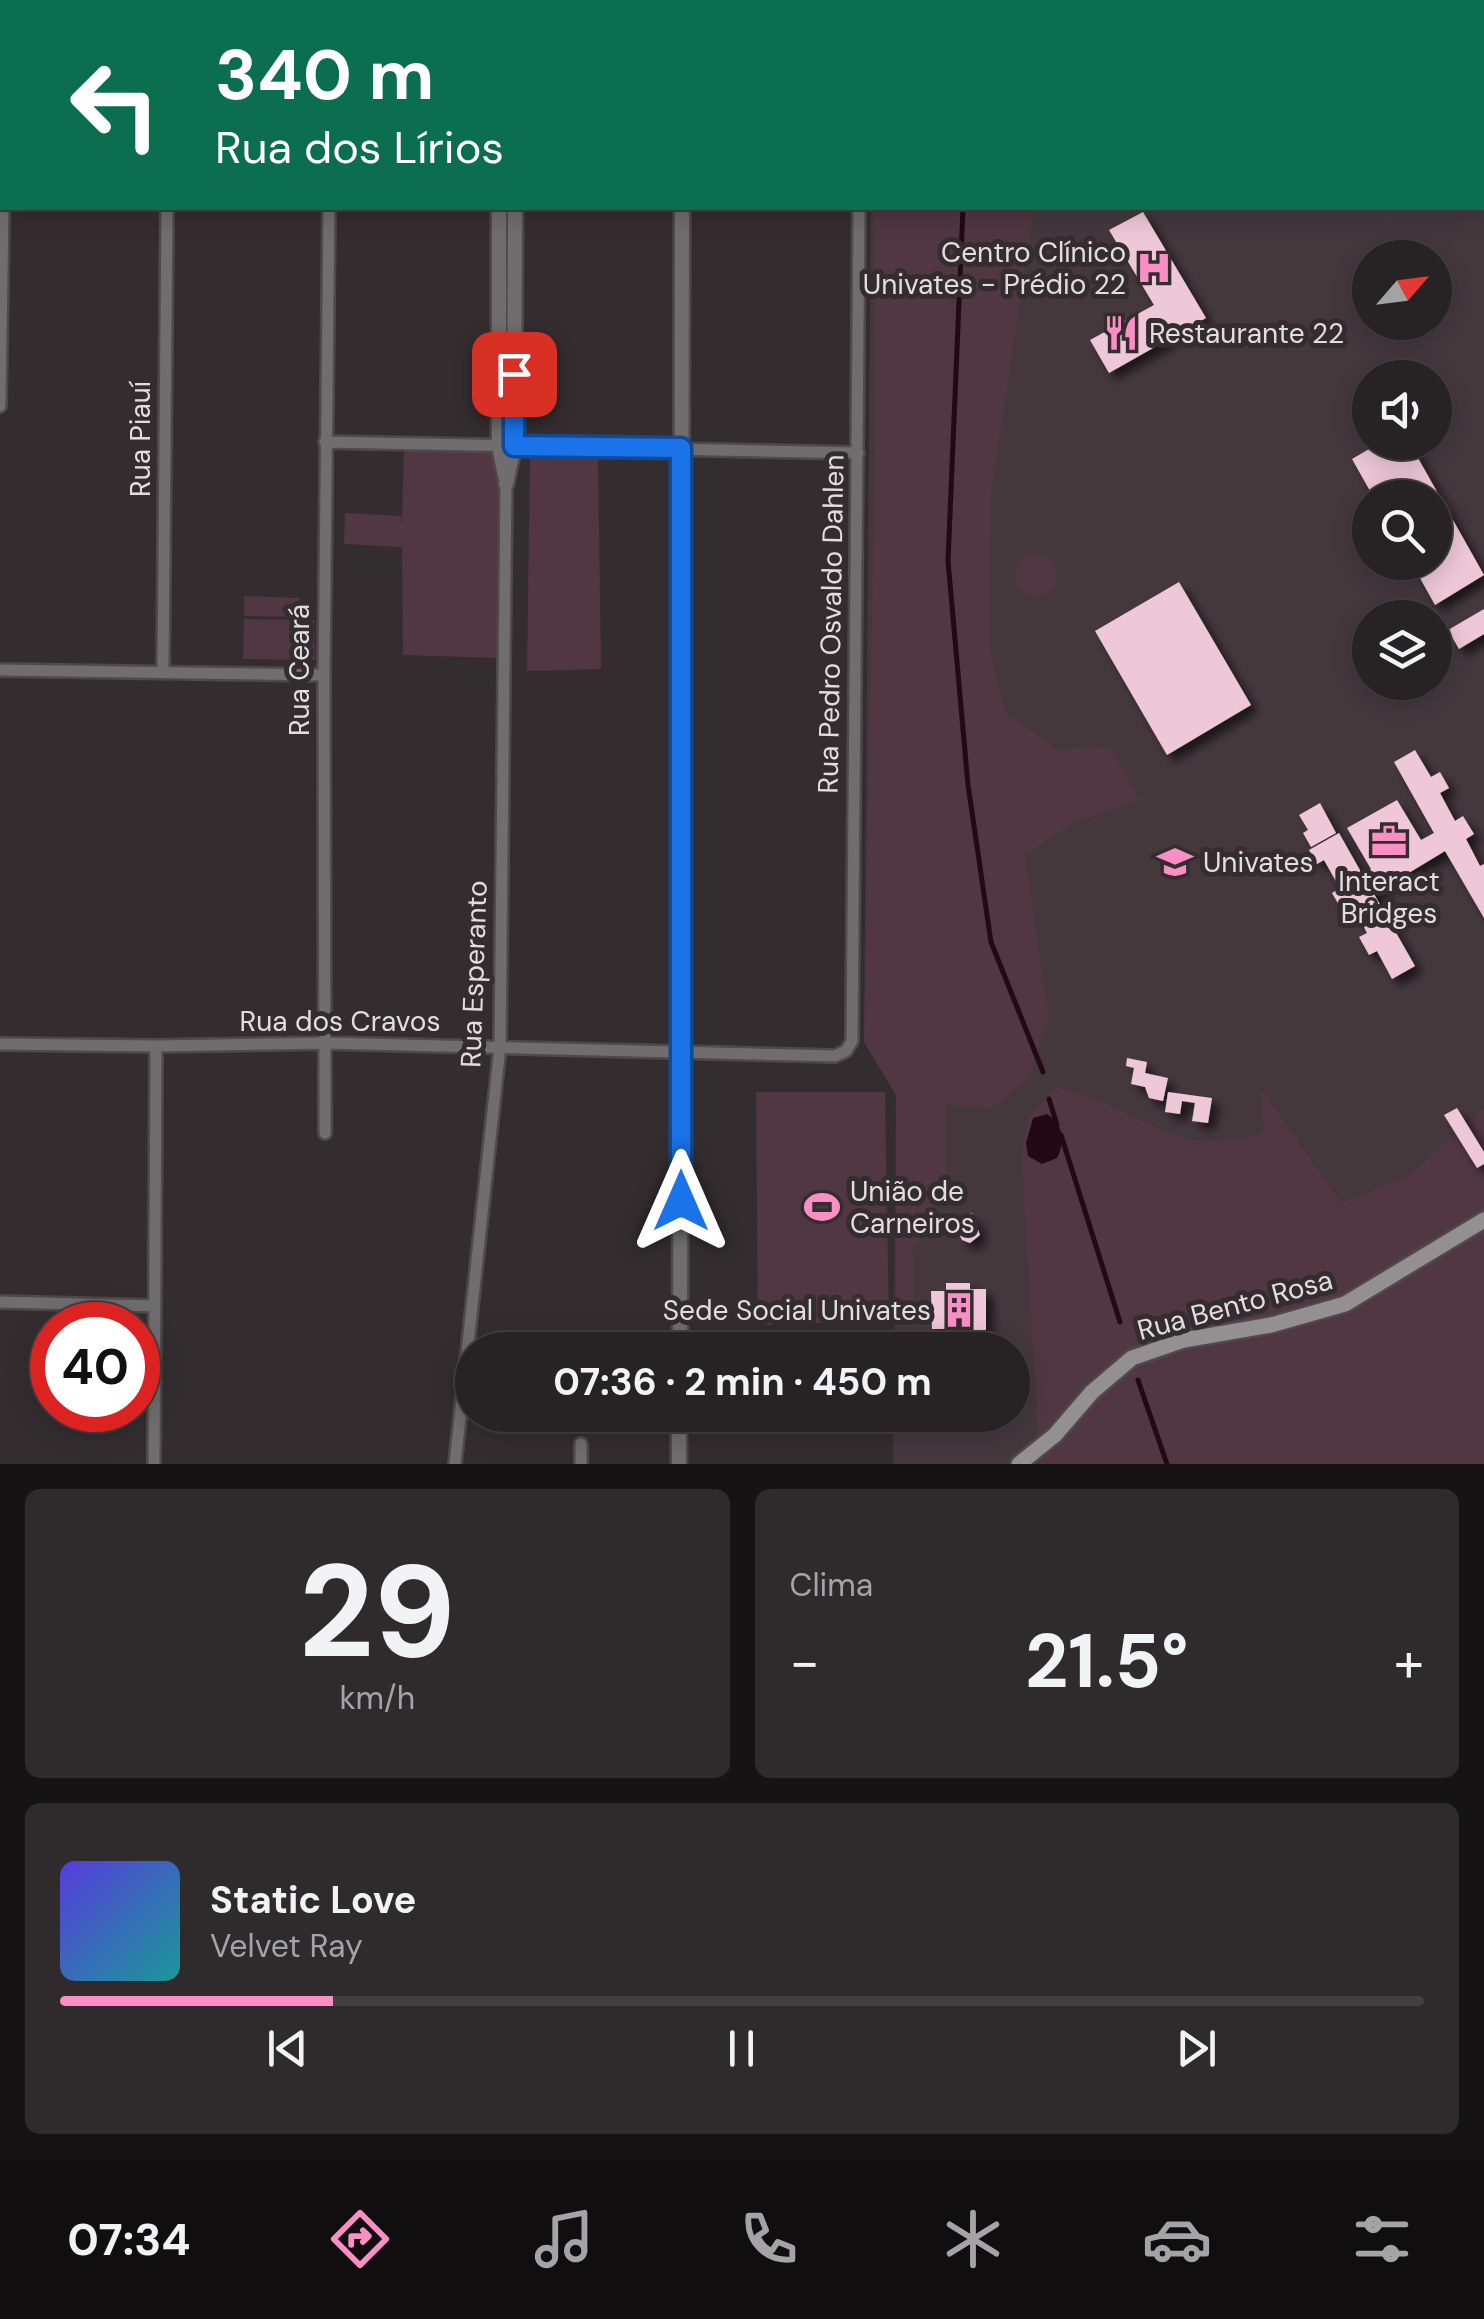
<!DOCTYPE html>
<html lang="pt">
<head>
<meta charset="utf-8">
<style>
  :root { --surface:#272224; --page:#2f2a2c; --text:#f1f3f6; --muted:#a4a4a6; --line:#433f41; --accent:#fb8fc5 }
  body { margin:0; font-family:"DM Sans",sans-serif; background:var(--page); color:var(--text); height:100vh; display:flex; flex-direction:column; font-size:38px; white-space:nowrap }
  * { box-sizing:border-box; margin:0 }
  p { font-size:32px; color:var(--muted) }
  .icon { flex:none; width:55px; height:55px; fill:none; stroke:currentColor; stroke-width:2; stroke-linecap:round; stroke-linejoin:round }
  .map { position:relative; height:1464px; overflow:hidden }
  .sheet { display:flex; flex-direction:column; gap:25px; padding:25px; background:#151314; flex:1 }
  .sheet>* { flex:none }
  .banner { position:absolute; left:0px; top:0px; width:1485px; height:210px; box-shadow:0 5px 25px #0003,0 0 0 2px var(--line); background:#0b6e4f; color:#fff; overflow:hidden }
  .needle { width:65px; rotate:62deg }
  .fabs { position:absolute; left:1352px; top:240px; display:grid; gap:20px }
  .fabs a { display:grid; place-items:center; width:100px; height:100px; border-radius:50%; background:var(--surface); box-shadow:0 5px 25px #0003,0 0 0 2px var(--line); font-size:50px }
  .speed { position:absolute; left:30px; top:1302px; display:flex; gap:20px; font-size:50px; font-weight:700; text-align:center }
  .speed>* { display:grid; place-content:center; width:130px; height:130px; border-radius:50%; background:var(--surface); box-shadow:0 5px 25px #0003,0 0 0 2px var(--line); line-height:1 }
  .speed .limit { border:15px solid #d22; background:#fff; color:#111 }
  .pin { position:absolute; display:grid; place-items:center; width:85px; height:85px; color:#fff; margin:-42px; border-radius:20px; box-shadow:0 5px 15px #0006 }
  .me { position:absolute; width:110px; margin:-55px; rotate:0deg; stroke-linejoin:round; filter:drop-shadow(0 0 8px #0008) }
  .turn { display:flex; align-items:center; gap:35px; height:210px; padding:0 50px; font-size:45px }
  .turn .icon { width:130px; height:130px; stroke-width:2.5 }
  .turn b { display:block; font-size:70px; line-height:85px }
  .big { font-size:75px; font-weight:700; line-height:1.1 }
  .sheet .tile { flex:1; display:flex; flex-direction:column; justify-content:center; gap:15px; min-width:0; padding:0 35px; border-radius:15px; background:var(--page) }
  .sheet .dial { align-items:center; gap:0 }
  .dial b { font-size:130px; line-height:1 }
  .song { display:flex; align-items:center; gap:30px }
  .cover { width:120px; height:120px; border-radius:15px; background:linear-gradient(135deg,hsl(250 70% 55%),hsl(180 70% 35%)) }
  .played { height:10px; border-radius:5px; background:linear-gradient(90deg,var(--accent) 20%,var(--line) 20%) }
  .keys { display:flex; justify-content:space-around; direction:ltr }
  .heat { display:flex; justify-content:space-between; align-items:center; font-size:55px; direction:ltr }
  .sheet .tiles { flex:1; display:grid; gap:25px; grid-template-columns:1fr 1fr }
  .tile:last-child { grid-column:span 2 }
  .trip { position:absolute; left:455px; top:1332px; width:575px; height:100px; border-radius:50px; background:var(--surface); box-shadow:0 5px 25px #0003,0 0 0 2px var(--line); font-weight:700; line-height:100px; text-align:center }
  .menu { display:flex; height:160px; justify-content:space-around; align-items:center; background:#100e0e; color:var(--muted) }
  .menu .icon { width:70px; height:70px }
  .menu .active { color:var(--accent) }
  .menu b { font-size:45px; color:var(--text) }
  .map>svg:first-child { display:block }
</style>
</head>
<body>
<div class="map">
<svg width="1484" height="1464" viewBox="0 0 1484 1464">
  <defs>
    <filter id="shadow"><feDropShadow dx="7" dy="7" stdDeviation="5" flood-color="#0009"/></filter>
  </defs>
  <rect width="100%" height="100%" fill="#342d30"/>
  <path fill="#44383d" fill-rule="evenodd" d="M872,0h612v1107l-74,68 -68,28 -80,-114 1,45 -34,9 -50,-6 -37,-13 -121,31 18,309h-146v-49h119v-65h-118l2,-255 -32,-53 7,-834h611v-206zM1370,258h65v64h-65zM1370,378h65v64h-65zM1370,498h65v64h-65zM1370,618h65v64h-65z"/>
  <path fill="#503743" d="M874,208h160l-43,287 -1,153 15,64 52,37 53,-2 30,53 -71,25 -44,30 24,164 -21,60 -37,29 -45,-3 -1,80 -32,67 1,67 -18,-14v-210l-32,-53 11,-588z
    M404,448l96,3 -2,207 -95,-3 -1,-108 -58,-3 1,-31 56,3 1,9z
    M530,455l68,1 3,213 -74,2z
    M1015 575a21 21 0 1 1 42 0a21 21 0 1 1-42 0Z
    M244,596l55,2v19l-55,-1z
    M244,619l70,1 1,40 -72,-1z
    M1056,1087c17,5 35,10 52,18 59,28 87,47 155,28l-2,-45 81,115 68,-28 74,-68v357h-445l-18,-309 8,-39z
    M756,1092h129l4,229 -131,4z"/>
  <path fill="#230816" d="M1047,1114c17,11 18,28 10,44l-15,6 -14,-8 -2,-13 7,-25z"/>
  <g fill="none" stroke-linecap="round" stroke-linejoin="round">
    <path stroke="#230816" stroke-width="5" d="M963,208l-15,353 20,224 23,157 52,130
      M1049,1099l8,26
      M1061,1135l59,187
      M1138,1380l29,84"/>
  </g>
  <path fill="#eec7d8" filter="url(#shadow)" d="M1143,212l63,106 -97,55 -19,-33 64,-35 -45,-75z
    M1381,442h28l75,133 -49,30 -24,-43h24v-64h-61l-22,-39z
    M1179,582l72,123 -84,50 -72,-124z
    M1484,609v25l-25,15 -11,-19z
    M1415,750l16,27 9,-5 9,16 -9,5 15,28 8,-5 11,18 -8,5 14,27 4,-2v54l-39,-67 -71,43 41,72 -23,13 -15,-28 -8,4 -10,-18 8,-4 -14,-27 -10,6 -11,-19 39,-24 -24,-41 50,-28 24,40 13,-7 -40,-71z
    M1320,803l16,30 -25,14 -8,-14 5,-3 -9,-15z
    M1339,833l22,39 -23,13 -14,-25 -7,4 -8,-14z
    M1127,1058l20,4 -2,11 23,5 -5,23 -14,-3 -4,-11 -14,-3 3,-16 -8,-2z
    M1168,1092l44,6 -4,25 -16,-2 3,-18 -13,-2 -2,13 -15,-2z
    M1457,1108l27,44v12l-7,4 -33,-53z
    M972,1213l8,22 -10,8 -8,-3 -4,-8 7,-11 -1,-6z
    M946,1283h24v6h16v41h-7v7h-31v-8h-16l-1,-38h15z"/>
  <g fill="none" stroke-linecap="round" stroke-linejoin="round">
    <defs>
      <path id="minor" d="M5,2v-2
        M169,2v-2
        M333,2v-2
        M860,2v-2
        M0,406l3,-198
        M325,442l533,11
        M0,670l324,5
        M163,671l4,-463
        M0,1044l156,2 170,-3 509,13 11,-5 6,-10 7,-833
        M325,1133l-1,-458 5,-467
        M0,1302l154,4
        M154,1464l2,-418
        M455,1464l45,-417 6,-563
        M581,1464v-20"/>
      <path id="tertiary" d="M496,0v2
        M513,0v2
        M682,2v-2
        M499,208v238l6,30
        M506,484l8,-38 1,-238
        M680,1350l2,-1142
        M679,1464v-49"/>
      <path id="secondary" d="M1019,1464l36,-29 37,-43 40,-34 52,-18 87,-15 74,-21 139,-84"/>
    </defs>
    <use href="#minor" stroke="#50494c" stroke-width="16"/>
    <use href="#tertiary" stroke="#50494c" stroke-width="19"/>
    <use href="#secondary" stroke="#50494c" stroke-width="20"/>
    <use href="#minor" stroke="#706d6e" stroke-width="11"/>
    <use href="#tertiary" stroke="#706d6e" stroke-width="14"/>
    <use href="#secondary" stroke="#948f91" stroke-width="15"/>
  </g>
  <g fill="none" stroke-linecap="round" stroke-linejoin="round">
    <defs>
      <path id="route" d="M514,374v72l167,2v753"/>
    </defs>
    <use href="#route" stroke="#114b97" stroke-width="25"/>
    <use href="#route" stroke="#1a73e8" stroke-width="18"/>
  </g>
  <defs>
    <symbol id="hospital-bare" viewBox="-9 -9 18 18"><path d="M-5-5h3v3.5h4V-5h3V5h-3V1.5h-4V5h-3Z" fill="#fb8fc5" stroke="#342d30" stroke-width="2.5" paint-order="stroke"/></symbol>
    <symbol id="restaurant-bare" viewBox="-9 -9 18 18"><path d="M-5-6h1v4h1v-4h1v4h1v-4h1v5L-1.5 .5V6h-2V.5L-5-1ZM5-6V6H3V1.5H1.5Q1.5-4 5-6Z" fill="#fb8fc5" stroke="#342d30" stroke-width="2.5" paint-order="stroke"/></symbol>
    <symbol id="office-bare" viewBox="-9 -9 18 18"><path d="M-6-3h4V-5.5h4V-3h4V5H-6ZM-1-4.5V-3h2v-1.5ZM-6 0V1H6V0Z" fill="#fb8fc5" stroke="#342d30" stroke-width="2.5" paint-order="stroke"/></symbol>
    <symbol id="university-bare" viewBox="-9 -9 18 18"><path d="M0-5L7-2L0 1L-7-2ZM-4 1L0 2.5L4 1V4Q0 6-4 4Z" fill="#fb8fc5" stroke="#342d30" stroke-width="2.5" paint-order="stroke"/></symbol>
    <symbol id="stadium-bare" viewBox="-9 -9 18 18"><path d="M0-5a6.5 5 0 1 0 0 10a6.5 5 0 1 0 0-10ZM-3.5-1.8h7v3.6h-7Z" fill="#fb8fc5" stroke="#342d30" stroke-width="2.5" paint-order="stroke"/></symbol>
    <symbol id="building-bare" viewBox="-9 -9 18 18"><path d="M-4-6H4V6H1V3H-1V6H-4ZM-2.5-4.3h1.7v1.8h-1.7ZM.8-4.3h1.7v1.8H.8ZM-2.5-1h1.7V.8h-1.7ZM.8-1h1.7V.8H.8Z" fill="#fb8fc5" stroke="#342d30" stroke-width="2.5" paint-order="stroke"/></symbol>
  </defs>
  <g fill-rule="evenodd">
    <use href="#hospital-bare" x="1129" y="243" width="50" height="50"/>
    <use href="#restaurant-bare" x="1096" y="308" width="50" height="50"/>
    <use href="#office-bare" x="1364" y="816" width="50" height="50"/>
    <use href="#university-bare" x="1150" y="837" width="50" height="50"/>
    <use href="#stadium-bare" x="797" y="1182" width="50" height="50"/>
    <use href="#building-bare" x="934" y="1285" width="50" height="50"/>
  </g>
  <g text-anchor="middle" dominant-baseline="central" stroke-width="10" stroke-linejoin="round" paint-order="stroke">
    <g font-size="28" fill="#e2dee0" stroke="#342d30" text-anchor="start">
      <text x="1126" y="252" text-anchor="end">Centro Clínico<tspan x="1126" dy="32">Univates - Prédio 22</tspan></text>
      <text x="1149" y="333">Restaurante 22</text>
      <text x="1203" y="862">Univates</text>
      <text x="1389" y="881" text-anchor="middle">Interact<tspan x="1389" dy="32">Bridges</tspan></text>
      <text x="850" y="1191">União de<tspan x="850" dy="32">Carneiros</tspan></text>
      <text x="931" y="1310" text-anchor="end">Sede Social Univates</text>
    </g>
    <g font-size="28" fill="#e2dee0" stroke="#342d30">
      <text transform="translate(140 439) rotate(-90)">Rua Piauí</text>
      <text transform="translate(831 624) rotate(-89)">Rua Pedro Osvaldo Dahlen</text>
      <text transform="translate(299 670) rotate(-90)">Rua Ceará</text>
      <text transform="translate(474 974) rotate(-88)">Rua Esperanto</text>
      <text x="340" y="1021">Rua dos Cravos</text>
      <text transform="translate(1235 1305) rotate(-15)">Rua Bento Rosa</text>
    </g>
  </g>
</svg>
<div class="fabs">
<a><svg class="needle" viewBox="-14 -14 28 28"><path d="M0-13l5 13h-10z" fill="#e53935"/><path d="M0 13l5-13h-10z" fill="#a4a4a6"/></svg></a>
<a><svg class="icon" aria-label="sound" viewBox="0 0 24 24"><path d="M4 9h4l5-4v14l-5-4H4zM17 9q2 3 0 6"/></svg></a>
<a><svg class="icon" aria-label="search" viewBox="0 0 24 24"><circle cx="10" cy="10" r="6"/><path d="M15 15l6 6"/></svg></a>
<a><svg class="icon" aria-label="layers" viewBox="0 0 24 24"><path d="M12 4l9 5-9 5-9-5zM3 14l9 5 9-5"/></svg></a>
</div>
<div class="speed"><div class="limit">40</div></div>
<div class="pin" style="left:514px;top:374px;background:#d93025"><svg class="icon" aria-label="arrive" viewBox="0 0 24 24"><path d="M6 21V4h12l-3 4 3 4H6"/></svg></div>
<svg class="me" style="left:681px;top:1201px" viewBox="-20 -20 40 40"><path d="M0-17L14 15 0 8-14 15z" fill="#1a73e8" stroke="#fff" stroke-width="4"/></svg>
<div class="trip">07:36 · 2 min · 450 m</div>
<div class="banner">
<div class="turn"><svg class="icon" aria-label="left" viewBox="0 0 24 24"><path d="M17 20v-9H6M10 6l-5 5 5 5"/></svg><div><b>340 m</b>Rua dos Lírios</div></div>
</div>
</div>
<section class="sheet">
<div class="tiles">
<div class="tile dial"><b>29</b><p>km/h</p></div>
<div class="tile"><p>Clima</p>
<div class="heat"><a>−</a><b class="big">21.5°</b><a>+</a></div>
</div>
<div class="tile">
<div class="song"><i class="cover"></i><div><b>Static Love</b><p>Velvet Ray</p></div></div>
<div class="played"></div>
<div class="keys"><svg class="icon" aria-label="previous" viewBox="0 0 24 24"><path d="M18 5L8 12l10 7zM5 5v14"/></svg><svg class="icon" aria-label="pause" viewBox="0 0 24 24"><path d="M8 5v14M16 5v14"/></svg><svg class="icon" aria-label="next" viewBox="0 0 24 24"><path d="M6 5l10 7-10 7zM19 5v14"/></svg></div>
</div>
</div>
</section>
<nav class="menu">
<b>07:34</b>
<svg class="icon active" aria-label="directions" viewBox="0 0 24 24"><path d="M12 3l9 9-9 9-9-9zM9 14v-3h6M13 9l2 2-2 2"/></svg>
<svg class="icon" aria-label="music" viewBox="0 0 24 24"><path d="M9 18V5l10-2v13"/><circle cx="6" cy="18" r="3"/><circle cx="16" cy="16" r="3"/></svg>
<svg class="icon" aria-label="phone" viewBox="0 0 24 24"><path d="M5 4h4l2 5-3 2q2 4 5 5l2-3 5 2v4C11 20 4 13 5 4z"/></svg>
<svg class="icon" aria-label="climate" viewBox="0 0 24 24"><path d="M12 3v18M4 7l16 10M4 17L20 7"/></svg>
<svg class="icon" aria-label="car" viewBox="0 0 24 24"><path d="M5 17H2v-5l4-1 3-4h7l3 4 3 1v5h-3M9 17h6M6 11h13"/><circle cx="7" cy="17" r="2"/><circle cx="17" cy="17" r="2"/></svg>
<svg class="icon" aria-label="filters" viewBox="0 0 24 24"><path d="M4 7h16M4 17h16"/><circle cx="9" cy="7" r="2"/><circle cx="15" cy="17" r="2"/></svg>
</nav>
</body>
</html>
